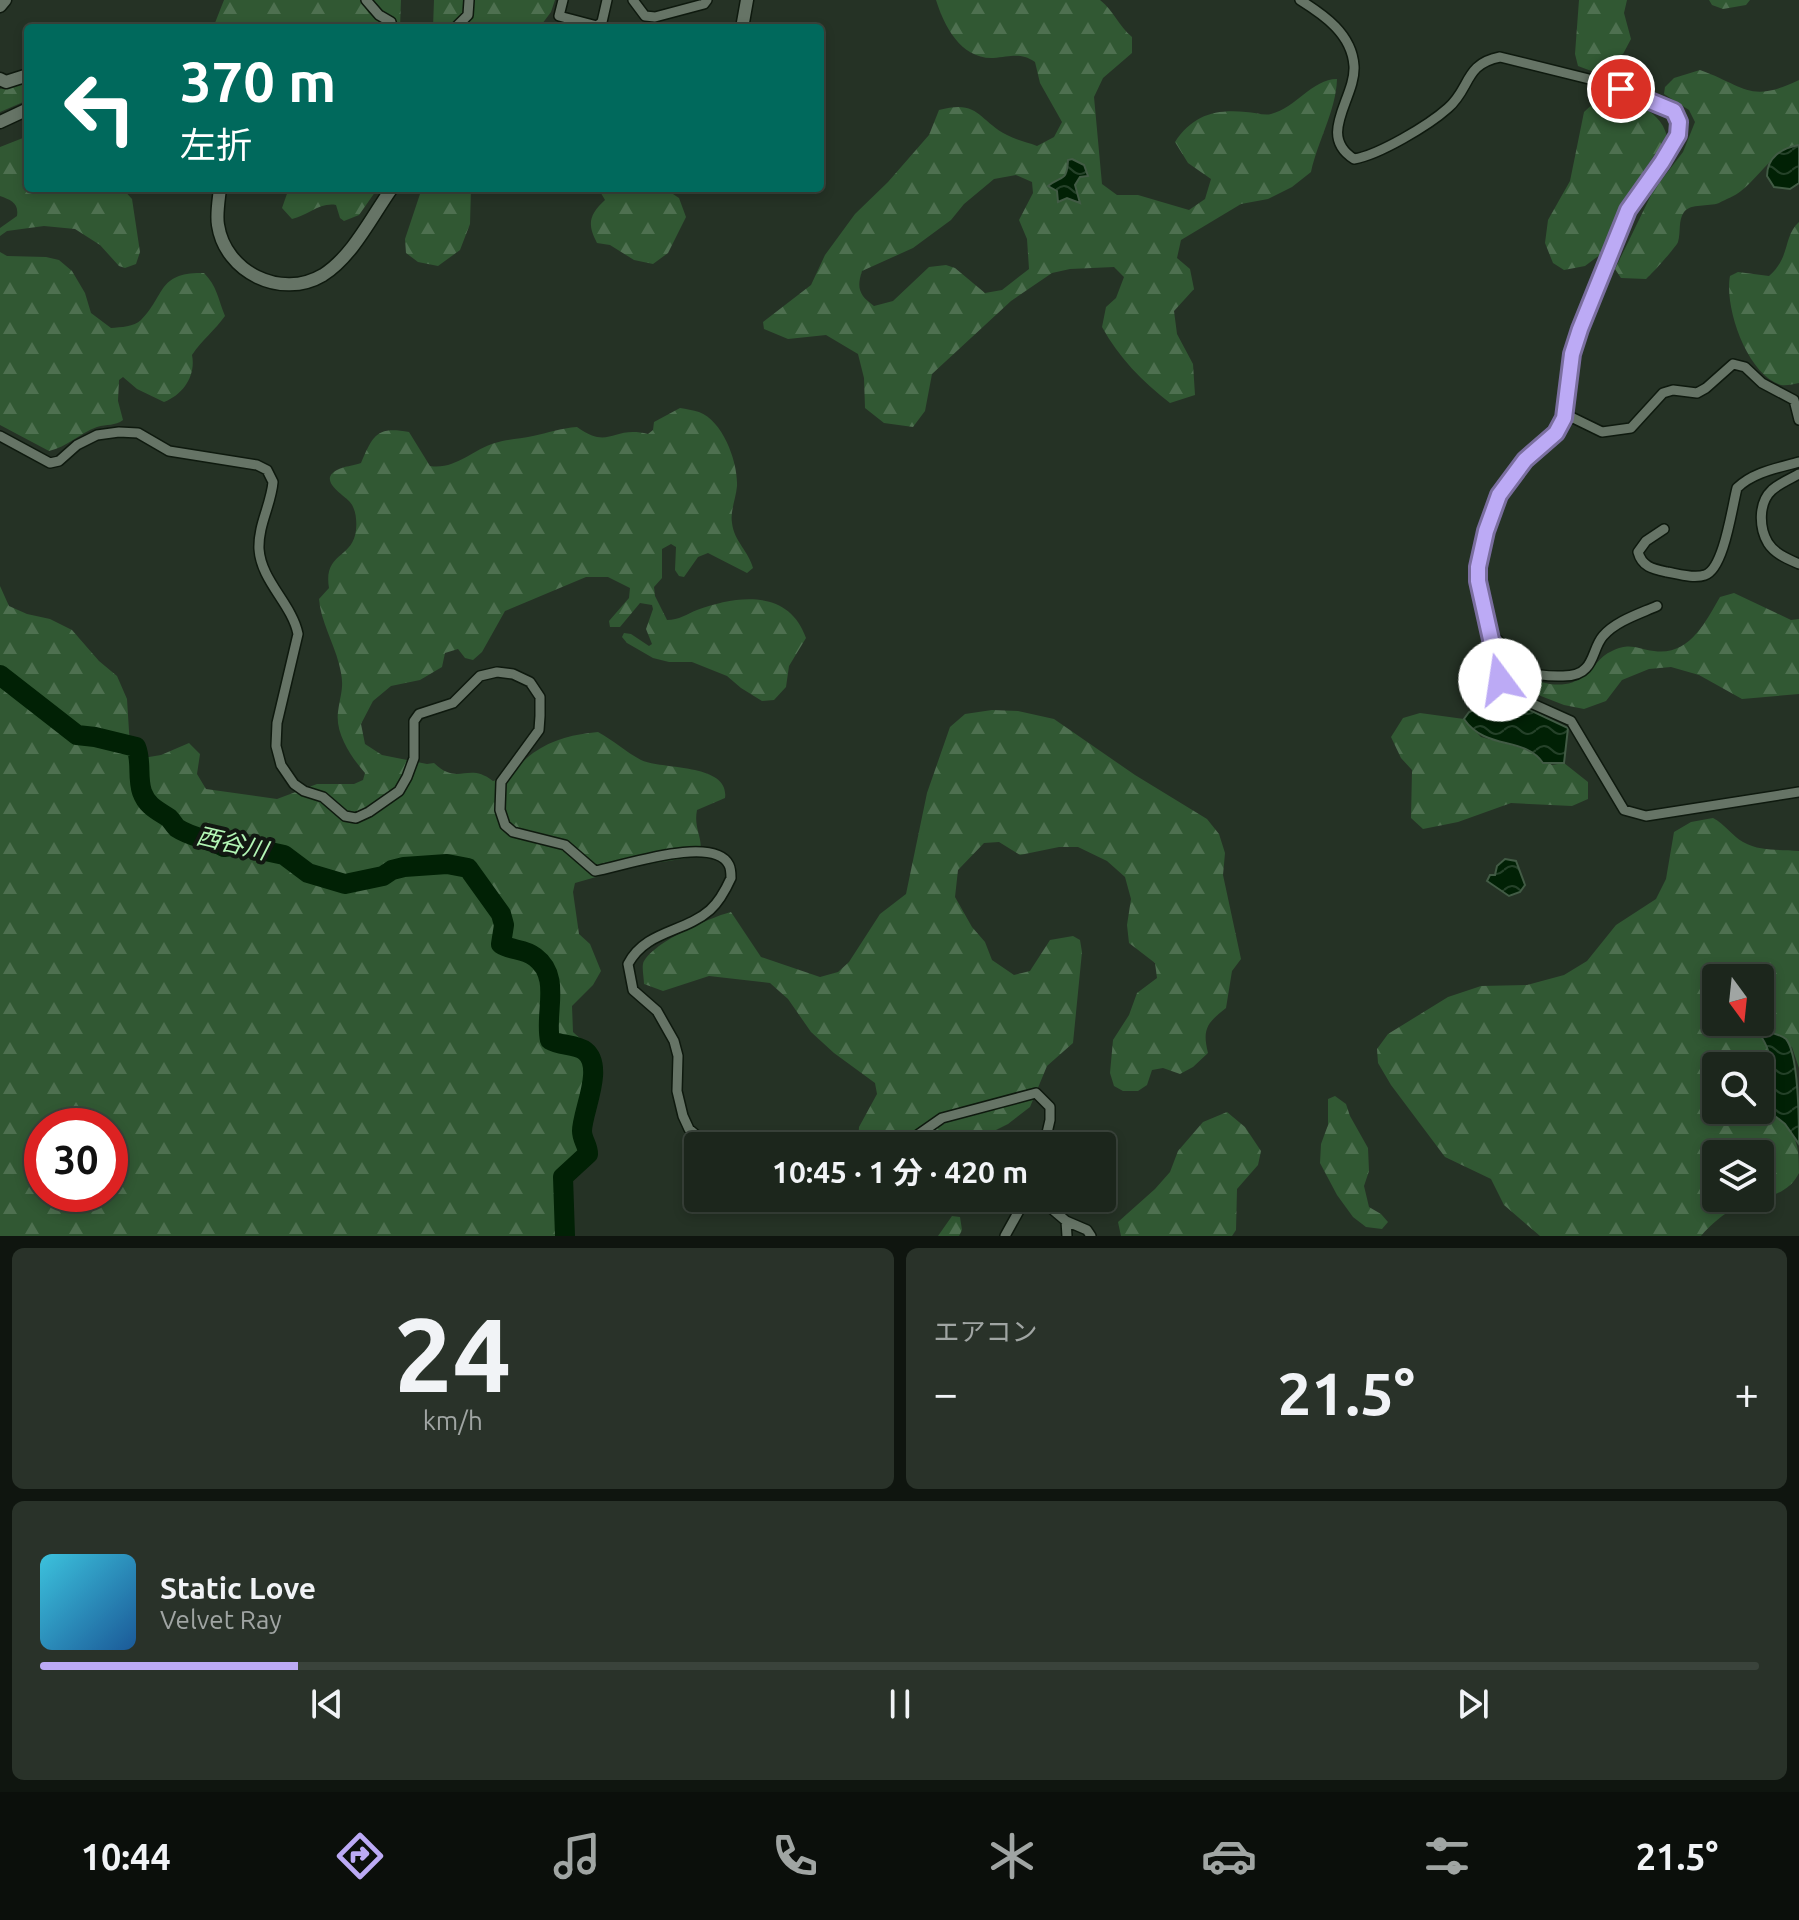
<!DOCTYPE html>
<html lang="ja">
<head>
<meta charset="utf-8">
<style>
  :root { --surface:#1c261c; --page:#293229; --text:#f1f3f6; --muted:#a0a5a3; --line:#3a433b; --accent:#bcaaf5 }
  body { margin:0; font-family:Ubuntu,"Noto Sans JP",sans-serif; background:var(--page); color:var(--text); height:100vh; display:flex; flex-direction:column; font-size:30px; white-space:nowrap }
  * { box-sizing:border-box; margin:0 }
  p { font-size:26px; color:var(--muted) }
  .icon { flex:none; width:44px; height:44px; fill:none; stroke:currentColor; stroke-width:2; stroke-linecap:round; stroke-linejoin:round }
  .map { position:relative; height:1236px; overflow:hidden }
  .panel { display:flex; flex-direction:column; gap:12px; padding:12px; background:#0f150f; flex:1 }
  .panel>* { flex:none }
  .hud { position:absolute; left:24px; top:24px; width:800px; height:168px; border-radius:8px; box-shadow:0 4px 12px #0003,0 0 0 2px var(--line); background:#00695c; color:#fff; overflow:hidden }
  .needle { width:52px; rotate:165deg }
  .tools { position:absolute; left:1702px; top:964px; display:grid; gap:16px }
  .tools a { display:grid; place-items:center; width:72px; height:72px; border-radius:8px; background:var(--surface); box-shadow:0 4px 12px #0003,0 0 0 2px var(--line); font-size:40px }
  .speed { position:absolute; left:24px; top:1108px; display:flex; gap:16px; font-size:40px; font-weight:700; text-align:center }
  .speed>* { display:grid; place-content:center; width:104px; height:104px; border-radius:50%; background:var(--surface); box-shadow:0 4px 12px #0003,0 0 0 2px var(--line); line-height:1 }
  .speed .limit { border:12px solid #d22; background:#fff; color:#111 }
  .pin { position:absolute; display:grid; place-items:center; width:68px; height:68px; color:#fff; margin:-34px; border:4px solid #fff; border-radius:50%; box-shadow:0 2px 8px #0007 }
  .me { position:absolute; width:88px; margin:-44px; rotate:346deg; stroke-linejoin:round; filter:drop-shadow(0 0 6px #0008) }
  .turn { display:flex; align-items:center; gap:28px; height:168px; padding:0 24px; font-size:36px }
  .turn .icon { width:104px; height:104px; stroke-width:2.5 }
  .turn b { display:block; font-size:56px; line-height:68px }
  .big { font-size:60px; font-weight:700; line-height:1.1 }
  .panel .card { flex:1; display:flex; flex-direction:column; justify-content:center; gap:12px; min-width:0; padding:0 28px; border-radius:12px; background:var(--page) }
  .panel .dial { align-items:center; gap:0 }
  .dial b { font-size:104px; line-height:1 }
  .song { display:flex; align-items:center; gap:24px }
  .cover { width:96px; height:96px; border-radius:12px; background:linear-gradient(135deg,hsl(190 70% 55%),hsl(210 70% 35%)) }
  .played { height:8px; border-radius:4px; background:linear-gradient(90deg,var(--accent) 15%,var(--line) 15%) }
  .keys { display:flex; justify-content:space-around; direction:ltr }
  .heat { display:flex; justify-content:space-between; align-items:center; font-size:44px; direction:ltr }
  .panel .tiles { flex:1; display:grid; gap:12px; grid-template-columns:1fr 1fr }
  .card:last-child { grid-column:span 2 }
  .trip { position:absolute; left:684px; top:1132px; width:432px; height:80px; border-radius:8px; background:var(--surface); box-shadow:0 4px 12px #0003,0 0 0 2px var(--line); font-weight:700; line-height:80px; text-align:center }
  .tab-bar { display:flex; height:128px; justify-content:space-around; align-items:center; background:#0b0f0b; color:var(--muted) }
  .tab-bar .icon { width:56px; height:56px }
  .tab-bar .on { color:var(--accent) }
  .tab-bar b { font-size:36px; color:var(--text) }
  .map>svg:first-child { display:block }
</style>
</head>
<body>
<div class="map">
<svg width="1799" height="1236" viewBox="0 0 1799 1236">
  <defs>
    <pattern id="forest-firs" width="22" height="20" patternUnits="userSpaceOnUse" patternTransform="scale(2)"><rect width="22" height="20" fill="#315833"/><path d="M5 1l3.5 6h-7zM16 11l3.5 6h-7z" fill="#4e7050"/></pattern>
    <pattern id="water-waves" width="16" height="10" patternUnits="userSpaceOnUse" patternTransform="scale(2)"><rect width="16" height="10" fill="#012105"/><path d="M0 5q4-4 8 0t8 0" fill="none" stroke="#254129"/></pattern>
  </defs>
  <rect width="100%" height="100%" fill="#253225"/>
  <path fill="url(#forest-firs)" fill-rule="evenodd" d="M224,0h177l-1,28h-187z
    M434,0h121l-4,12 -12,16h-106z
    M936,0h164c14,11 18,25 32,37v16l-29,25 -9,19 8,87 15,11h21l51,15 16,-11 6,-20 -23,-16 -13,-21c18,-27 40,-33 71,-30 8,0 18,4 25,2 25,-6 41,-35 66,-35 -1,32 -19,61 -26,93l-19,15 -24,12 -27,5 -60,36 -4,18 13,11 4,20 -20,22 3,23 16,30 2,31 -25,8c-28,-22 -51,-45 -68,-76l4,-20 10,-9 8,-21 -10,-10 -44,2 -18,4 -41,28 -79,73 -7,37 -12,16 -29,-4 -19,-15 -1,-30 -6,-24 -32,-19 -38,4 -24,-10 -1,-7 48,-37 14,-30 30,-41 33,-32 41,-47 10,-25c40,-11 39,10 68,25 9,5 20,7 30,11l17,-9 8,-15 -22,-39 -5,-21c-15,-10 -24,-5 -42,-4 -32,1 -49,-32 -57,-58zM1016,175l16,7 1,11 -14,27 8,19 2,30 -27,21 -17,3 -30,-25 -9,-3 -17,2 -36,34 -19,5c-14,-10 -18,-17 -12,-35l51,-23 38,-28 13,-16 30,-25z
    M1579,0h48l-3,13 7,26 -8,15 -14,5 -15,13 -16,-6 -3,-12z
    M1709,0h41l-4,5 -23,4 -11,-4z
    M1700,70c45,16 49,34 99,10v65c-24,4 -40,32 -58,46 -6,5 -15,8 -22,12 -11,4 -28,0 -35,9 -6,8 -3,20 -6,30 -2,5 -27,33 -32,37l-25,-1 -6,-9 38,-78 30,-39 12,-30 -6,-12 -25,-16 1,-7 9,-9z
    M28,81v19l-28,12v-23z
    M1598,99c28,1 61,7 69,37l-48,73 -18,45 -16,12 -21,4 -11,-7 -8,-20 3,-23 22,-39 14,-69z
    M28,136v52h94l10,11 8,53 -4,12 -11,4 -6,-2 -19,-21 -25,-16 -31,-3 -37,5 -7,5v-8l17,-12c2,-13 -6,-16 -17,-20v-49z
    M289,188h89l-19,27 -15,6 -4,-3 -4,-13c-16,-3 -29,11 -44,14l-10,-11z
    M422,188h49l-1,36 -10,26 -22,16 -20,-4 -12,-9 -1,-14z
    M598,188h66l15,10 7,19 -18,36 -15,11 -19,-4 -24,-15 -13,-2c-10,-19 -8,-28 8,-43z
    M1799,222v161c-6,1 -12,3 -18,2 -34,-10 -57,-78 -51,-109l8,-4 31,4c22,-19 14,-40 30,-54z
    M0,252l7,4 39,1 13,3 13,11 13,22 6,20 20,15c10,-1 23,-1 30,-8 25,-25 16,-48 63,-47 13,13 14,26 21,43 -10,14 -23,24 -33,39 4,20 -8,39 -28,47l-27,-13 -14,-12 -4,3 -1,21 5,19c-8,6 -16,4 -26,7 -17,6 -30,20 -48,24l-49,-26z
    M680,408c6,1 13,2 19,4 24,9 39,50 38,74 -1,12 -7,25 -5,37 2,18 17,29 21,45l-6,5 -39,-20 -10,4 -14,20 -5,-1 -4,-6 1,-23 -5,-3 -9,5v29l-8,9 1,9 12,24c12,0 20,-6 30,-10 41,-15 92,-21 109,28l-17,28 -3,21 -12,13 -12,1 -21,-13 -14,-12 -35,-14h-23l-16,-4 -26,-15 -5,-6 2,-4 7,1 18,12 3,-2 -6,-15 7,-20 -1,-4 -12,-2 -20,24h-10l-1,-6 20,-23 1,-10 -22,-11h-22l-81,34 -23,41 -9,8 -8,-2 -7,-9 -13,4 -3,14 -22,13 -29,6 -18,15 -12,23 4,20 17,11 45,9 7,-1c25,24 33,-2 59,18 21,-6 23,-15 40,-28 20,-14 42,-19 65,-21 15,8 28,20 43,28 21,10 89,3 84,38l-28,12c-4,20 8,29 2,46l-68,11 -56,16 -2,9 6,42 11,10 11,27 -8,14 -21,21 1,26c5,5 15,12 18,18 19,37 -9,118 -32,150l3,36h-562v-650l9,20 18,8 23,5 22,11 27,31 18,15 10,23 3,48 13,11 18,-3 28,-12 11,11 -3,20 9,15 71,10 40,-15h37l9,-4 2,-7c-13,-15 -30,-39 -27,-61 3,-22 7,-25 1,-48 -6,-23 -18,-42 -20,-65l10,-11c-6,-36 24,-29 27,-58 1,-9 0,-22 -7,-29 -7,-7 -31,-21 -12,-31 7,-4 16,-4 24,-7 12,-28 16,-37 48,-31l21,34c25,4 42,-16 65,-23 12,-4 25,-4 38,-7 15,-3 28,-8 44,-9 33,24 35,-2 71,7l5,-4 1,-8zM42,1126h68v68h-68z
    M1734,593l57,27 8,-1v75l-57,5 -43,-24 -28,-8 -22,2 -27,11 -16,21 -22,8 -20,-4 -54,-21 -1,-7 7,-5c21,10 48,21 69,3 10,-7 14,-19 27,-24 19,-9 24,-2 42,0 35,5 51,-28 66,-54z
    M992,710l26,1 36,8 81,56 72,44 12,15 6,19 -2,22 18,84 -9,12 -6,37c-19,15 -24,21 -18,45l-15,14 -13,7 -17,-6 -11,2 -5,15 -9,6h-15l-9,-5 -4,-13 3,-33 16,-25 8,-22 20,-15 -2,-15 -26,-20 -2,-18 4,-26 -6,-22 -18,-16 -29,-14h-19l-39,8 -21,-13 -15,1 -26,27 -3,27 17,30 13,15 7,18 22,15 16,-4 20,-31 23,-4 7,4 2,12 -9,91 -26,23 -17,41 -22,17 -44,22h-106l1,-19 18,-33 -2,-11 -41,-30 -23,-21 -23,-33 -18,-16 -61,-7 -46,15 -19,-7c0,-6 -2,-15 -1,-20 6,-20 68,-47 88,-52l30,45 59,20 18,-5 11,-10 31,-48 26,-20 21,-101 23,-66 15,-13z
    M1420,713l44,6 17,18 45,12 26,16 12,-2 24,19v17l-16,7 -61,-3 -53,19 -35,7 -12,-11 1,-48 -11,-12 -10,-21 12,-19z
    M1713,818c12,6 19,18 30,24 18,10 36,7 56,9v217l-7,-21 -31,-11c14,23 9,28 -1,52v-22h-44v32l-7,4 7,12c15,-3 33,-3 46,5l13,-3c23,18 24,30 24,57 -12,25 -40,24 -62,34 -14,7 -26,17 -36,29h-161l-36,-31 -13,-26 -46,-22 -54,-72 -13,-22 -1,-14 11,-15 60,-37 33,-11 46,-1 37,-10 23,-14 29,-36 40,-26 10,-20 8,-47 17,-10zM1716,978h44v44h-44zM1716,1154h44v44h-44z
    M1335,1096l11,8 4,12 18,32 1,23 -5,15 5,21 12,7 7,8 -6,7 -16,-2 -13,-10 -16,-22 -17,-32 1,-19 7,-19v-26z
    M1227,1112l18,15 16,24 -3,14 -21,24 -1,41 -4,6h-111l-3,-14 37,-33 15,-17 8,-21 25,-29z
    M952,1216l8,1 2,13 -3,6h-21z"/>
  <path fill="url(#water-waves)" stroke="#425b45" stroke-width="2" d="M1799,145v38l-9,6 -16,-2 -7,-11c0,-19 15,-28 32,-31z
    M1072,159l12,6 4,11 -8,1 -5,8 5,18 -13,-5 -9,4 -1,-11 -9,-5c14,-11 19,-4 20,-26z
    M1487,704l32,1 49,23 -4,35h-21c-18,-27 -57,-12 -79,-44l5,-7z
    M1505,859l11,2 9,24 -5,7 -11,4 -22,-15 3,-6h5l2,-9z
    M1762,1030c7,2 18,4 24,9 13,16 13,80 13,105l-14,-20 -10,-8 -13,3 -8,-5 -24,-3 -5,5c-10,-2 -13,-5 -16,-15l7,-3v12h44c0,-9 -1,-18 1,-26 8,-23 14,-25 0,-48z"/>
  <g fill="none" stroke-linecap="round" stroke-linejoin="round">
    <path stroke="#012105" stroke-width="20" d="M0,675l77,60 18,2 41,10c6,14 1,30 6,45 5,14 15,18 27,26 3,3 5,7 8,10 15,10 33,11 47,19l14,-2 46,10 24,18 37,11 38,-8 9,-6 12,-3 43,-3 21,4 33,46 3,11 -3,19c10,7 23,4 34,13 27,20 9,56 15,83 10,6 26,4 35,11 20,16 -3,61 -3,80 0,9 6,14 6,23l-25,23 2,59"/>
    <defs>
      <path id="minor" d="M366,0l13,15 12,7 1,6
        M563,0l-4,16 38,10 5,-4 5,-22
        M633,0l12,16 10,1 49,-13 3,-4
        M1300,0c24,15 52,34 54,66 2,32 -38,69 0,93 25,-4 75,-34 94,-51 23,-20 16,-44 52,-51l97,24 77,30 5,11 -1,13 -16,27 -34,48 -48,119 -8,25 -8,64 -8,15 -31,27 -26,35 -21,72v14l22,99 6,10 9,6 56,25 53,89 22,6 153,-24
        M455,28l13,-13 1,-15
        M1565,414l37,18 29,-4 32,-35 10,-3 24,3 9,-5 27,-24 12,3 17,16 32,17 5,20
        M0,436l50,27 9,-2 18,-16 20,-10 22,-3 19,1 31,18 88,14 10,5 6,12c-2,23 -15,43 -14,67 2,32 33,55 39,85l-21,89 -1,23 5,19 13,19 10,7 19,6 22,19 11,2 13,-6 30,-21 8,-14 7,-19v-37l5,-7 34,-11 27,-27 17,-4 16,2 17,8 10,15v19l-1,14 -38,52 -1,28 5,15 8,7 52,13 30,26c25,-4 119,-37 134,-6 2,4 2,9 2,13 -5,11 -11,23 -21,32 -26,23 -64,20 -82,54l5,26 24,21 17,30 4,15 -1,35 6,25 6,13 20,17
        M1799,474c-9,5 -19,9 -27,16 -14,13 -13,38 -4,53 7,11 20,16 31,21
        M1664,529l-18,12 -8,11c4,15 15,17 29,20 11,2 27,7 38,3 19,-6 27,-68 32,-87 16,-16 41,-20 62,-26
        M1490,639l8,1c25,29 24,37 65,36 8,0 17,-1 23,-8 8,-8 9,-23 17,-32 13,-15 36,-22 54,-30
        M902,1146l40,-28 94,-25 14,14v13l-6,26
        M1039,1198l27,23 1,15
        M1066,1221l21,9 4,6
        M1005,1236l21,-38"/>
      <path id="secondary" d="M0,6l5,-6
        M742,28l5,-28
        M0,79l6,3 22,-7
        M0,122l28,-13
        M220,188c-1,11 -4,26 -2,37 7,47 63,75 105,50 30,-19 49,-59 69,-87"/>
    </defs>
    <use href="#minor" stroke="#0e190e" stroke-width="12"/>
    <use href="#secondary" stroke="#0e190e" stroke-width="15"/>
    <use href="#minor" stroke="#667466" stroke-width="9"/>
    <use href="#secondary" stroke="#667466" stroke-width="12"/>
  </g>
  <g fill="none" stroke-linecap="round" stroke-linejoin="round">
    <defs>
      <path id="route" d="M1500,680l-22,-99v-14l8,-36 13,-36 26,-35 31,-27 8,-15 8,-64 8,-25 48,-119 34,-48 16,-27 1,-13 -5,-11 -53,-22"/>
    </defs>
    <use href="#route" stroke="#7a6e9f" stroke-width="20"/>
    <use href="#route" stroke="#bcaaf5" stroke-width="14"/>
  </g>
  <g text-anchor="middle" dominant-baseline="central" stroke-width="8" stroke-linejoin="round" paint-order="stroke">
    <g font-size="24" font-style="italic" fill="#b4f7b6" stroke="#121812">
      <text transform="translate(232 843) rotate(13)">西谷川</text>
    </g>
  </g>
</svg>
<div class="tools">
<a><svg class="needle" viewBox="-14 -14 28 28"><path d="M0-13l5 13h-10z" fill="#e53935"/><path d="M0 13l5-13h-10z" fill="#a0a5a3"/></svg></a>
<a><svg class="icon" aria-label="search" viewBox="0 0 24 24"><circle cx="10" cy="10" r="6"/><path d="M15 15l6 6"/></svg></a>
<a><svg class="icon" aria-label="layers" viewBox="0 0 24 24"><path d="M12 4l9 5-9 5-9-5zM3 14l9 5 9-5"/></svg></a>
</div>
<div class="speed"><div class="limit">30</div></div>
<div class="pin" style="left:1621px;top:89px;background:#d93025"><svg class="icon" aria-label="arrive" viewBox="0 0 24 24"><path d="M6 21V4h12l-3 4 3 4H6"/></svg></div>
<svg class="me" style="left:1500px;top:680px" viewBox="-20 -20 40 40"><circle r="19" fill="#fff"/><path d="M0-13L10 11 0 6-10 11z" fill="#bcaaf5"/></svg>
<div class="trip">10:45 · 1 分 · 420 m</div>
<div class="hud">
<div class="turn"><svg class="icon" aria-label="left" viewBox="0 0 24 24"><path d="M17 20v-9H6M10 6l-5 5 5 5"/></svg><div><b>370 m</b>左折</div></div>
</div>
</div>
<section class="panel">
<div class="tiles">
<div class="card dial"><b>24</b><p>km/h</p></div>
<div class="card"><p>エアコン</p>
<div class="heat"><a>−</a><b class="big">21.5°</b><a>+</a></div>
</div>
<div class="card">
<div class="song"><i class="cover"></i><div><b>Static Love</b><p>Velvet Ray</p></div></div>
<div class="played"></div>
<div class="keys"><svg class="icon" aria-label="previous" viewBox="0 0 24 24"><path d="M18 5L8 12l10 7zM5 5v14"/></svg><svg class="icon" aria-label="pause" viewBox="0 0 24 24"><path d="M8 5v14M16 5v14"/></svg><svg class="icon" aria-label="next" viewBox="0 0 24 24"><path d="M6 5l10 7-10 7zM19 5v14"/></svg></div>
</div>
</div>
</section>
<nav class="tab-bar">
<b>10:44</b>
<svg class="icon on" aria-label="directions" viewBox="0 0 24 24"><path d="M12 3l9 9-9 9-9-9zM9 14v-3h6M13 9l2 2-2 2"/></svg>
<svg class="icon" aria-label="music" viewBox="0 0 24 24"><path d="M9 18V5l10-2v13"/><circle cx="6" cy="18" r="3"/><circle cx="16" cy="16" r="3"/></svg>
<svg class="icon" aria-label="phone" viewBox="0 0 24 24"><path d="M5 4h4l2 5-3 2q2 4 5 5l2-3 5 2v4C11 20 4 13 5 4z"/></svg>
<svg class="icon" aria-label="climate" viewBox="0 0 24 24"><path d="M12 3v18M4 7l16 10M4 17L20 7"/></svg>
<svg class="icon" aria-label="car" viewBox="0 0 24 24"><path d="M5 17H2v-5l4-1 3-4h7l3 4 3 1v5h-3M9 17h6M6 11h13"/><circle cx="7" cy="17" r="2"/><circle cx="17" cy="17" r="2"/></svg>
<svg class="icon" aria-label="filters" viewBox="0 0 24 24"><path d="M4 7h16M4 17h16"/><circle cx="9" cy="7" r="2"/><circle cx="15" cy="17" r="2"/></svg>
<b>21.5°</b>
</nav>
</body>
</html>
